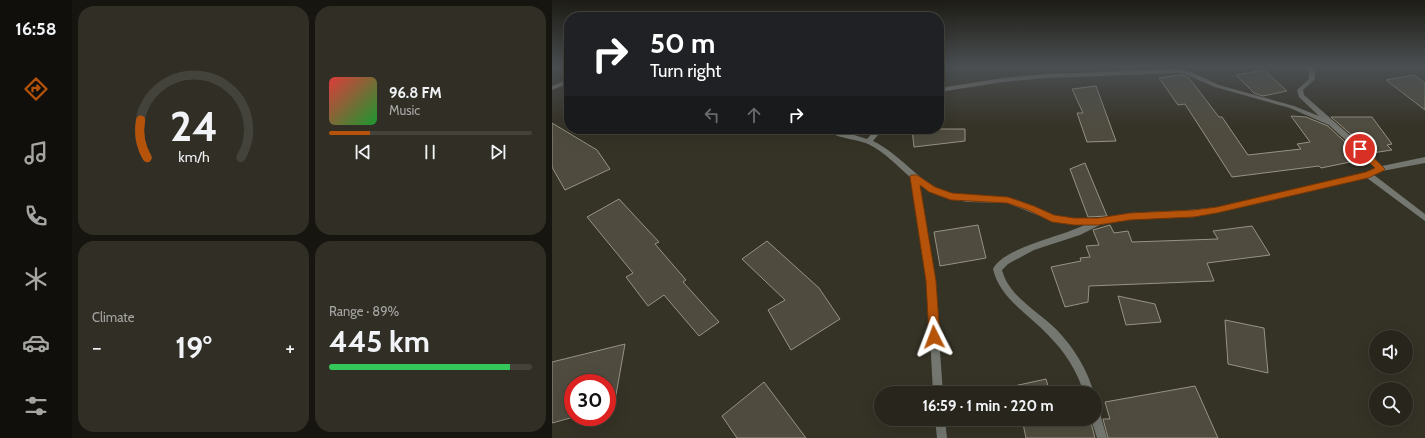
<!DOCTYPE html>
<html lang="en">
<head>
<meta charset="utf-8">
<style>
  :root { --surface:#28261c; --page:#302e25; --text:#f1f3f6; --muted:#a5a5a3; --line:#44433b; --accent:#b45309 }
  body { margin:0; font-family:Cabin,sans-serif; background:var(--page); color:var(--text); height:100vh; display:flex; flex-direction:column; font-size:15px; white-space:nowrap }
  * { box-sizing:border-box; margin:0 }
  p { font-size:13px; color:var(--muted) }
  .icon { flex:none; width:22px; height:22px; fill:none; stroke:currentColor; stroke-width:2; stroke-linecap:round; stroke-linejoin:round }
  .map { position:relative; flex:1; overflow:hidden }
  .sheet { display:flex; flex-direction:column; gap:6px; padding:6px; background:#16150f; width:480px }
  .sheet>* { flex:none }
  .top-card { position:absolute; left:12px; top:12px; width:380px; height:122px; border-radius:16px; box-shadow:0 4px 16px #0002,0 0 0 1px var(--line); background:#202124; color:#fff; overflow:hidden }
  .buttons { position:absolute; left:817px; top:330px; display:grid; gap:8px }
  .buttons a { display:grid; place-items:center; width:44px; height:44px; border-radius:50%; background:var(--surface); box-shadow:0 4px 16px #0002,0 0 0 1px var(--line); font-size:20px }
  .speed { position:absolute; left:12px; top:374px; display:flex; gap:8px; font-size:20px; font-weight:700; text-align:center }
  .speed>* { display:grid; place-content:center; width:52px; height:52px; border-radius:50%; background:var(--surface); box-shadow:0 4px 16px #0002,0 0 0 1px var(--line); line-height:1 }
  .speed .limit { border:6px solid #d22; background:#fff; color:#111 }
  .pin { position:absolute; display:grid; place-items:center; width:34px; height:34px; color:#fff; margin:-17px; border:2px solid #fff; border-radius:50%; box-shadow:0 1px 4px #0007 }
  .me { position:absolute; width:44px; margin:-22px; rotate:357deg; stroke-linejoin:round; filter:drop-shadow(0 0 3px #0008) }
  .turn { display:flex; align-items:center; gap:14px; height:84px; padding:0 20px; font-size:18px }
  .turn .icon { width:52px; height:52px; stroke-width:2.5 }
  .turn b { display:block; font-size:28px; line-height:34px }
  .lanes { display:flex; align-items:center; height:38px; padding:0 20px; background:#0003; justify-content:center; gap:20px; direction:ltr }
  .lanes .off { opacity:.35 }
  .big { font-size:30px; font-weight:700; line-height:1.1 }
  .sheet .card { flex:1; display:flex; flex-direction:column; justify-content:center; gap:6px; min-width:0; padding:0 14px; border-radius:16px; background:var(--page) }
  .sheet .dial { align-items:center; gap:0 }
  .dial svg { height:104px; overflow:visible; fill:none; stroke:var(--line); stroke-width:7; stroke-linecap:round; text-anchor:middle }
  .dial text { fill:var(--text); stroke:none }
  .song { display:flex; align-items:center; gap:12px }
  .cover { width:48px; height:48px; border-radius:6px; background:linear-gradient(135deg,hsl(0 70% 55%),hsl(130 70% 35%)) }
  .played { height:4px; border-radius:2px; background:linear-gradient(90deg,var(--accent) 20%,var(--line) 20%) }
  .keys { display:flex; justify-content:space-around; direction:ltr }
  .heat { display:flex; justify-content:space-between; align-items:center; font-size:22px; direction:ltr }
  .charge { height:6px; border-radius:3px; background:linear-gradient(90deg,#34c759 89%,var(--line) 0) }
  .sheet .tiles { flex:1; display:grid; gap:6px; grid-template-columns:repeat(2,1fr) }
  .trip { position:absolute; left:322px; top:386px; width:228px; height:40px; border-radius:20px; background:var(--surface); box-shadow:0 4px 16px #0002,0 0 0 1px var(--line); font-weight:700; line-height:40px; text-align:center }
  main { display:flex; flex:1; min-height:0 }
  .tab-bar { display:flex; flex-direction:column; width:72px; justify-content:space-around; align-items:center; background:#100f0b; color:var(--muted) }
  .tab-bar .icon { width:28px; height:28px }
  .tab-bar .on { color:var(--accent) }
  .tab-bar b { font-size:18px; color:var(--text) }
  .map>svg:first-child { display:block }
</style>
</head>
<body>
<main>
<nav class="tab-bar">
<b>16:58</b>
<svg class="icon on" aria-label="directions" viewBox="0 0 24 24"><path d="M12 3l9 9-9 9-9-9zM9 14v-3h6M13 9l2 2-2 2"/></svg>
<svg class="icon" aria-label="music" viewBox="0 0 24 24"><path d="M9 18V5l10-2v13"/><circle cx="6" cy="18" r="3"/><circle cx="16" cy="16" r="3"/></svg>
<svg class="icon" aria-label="phone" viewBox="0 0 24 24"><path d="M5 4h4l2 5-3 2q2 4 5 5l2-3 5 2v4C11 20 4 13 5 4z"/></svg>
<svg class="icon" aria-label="climate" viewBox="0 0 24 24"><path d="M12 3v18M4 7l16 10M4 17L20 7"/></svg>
<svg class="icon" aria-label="car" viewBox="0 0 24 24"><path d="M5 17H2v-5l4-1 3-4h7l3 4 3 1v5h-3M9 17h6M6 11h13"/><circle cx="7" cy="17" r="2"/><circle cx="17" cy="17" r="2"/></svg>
<svg class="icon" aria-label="filters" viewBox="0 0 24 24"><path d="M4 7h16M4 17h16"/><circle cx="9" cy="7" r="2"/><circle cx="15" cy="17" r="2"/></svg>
</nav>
<section class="sheet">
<div class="tiles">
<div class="card dial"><svg viewBox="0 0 100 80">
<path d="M14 69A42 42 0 1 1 86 69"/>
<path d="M14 69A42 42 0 0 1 9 40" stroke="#b45309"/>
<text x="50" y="56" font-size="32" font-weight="700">24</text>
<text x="50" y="72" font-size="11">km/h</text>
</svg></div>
<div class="card">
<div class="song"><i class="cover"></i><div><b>96.8 FM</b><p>Music</p></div></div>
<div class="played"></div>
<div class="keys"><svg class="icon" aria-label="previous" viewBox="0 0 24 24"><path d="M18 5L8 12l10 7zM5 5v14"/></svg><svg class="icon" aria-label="pause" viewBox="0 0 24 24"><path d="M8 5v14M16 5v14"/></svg><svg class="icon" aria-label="next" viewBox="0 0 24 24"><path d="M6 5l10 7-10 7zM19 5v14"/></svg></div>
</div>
<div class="card"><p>Climate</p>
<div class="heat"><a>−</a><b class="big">19°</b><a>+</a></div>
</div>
<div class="card"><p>Range · 89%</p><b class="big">445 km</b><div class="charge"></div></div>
</div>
</section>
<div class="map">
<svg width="873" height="438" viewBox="0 0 873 438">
  <rect width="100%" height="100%" fill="#353226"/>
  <path fill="#4f4c3f" stroke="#979384" d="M712,70l23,21 -24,5 -9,-3 -18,-18z
    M629,75l8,3 30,39h3l26,38 53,-6 -4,-5 13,-2 -19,-26 15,1 22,9 31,29 -4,1 5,4 -39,8 -2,-2 -87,11 -47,-73 -7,1 -19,-27z
    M862,75l11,8v27l-39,-30z
    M544,86l20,55 -29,1 -10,-29h6l-11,-24z
    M779,117h41l20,27 -5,1 5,5 -20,3z
    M0,123l45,27 13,19 -45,21 -13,-23z
    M360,129h53v12l-51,6z
    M533,163l22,53 -19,1 -18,-48z
    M67,199l40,43 -4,2 31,36 -3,2 36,40 -20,14 -35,-41 -16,11 -22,-29 7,-4 -46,-56z
    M426,225l8,33 -46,8 -6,-34z
    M558,225l4,8 14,-2 4,11 86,-3 -5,-8 39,-5 18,29 -63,8 7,18 -125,5 -1,16 -23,5 -14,-40 30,-6 -1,-3 10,-1 -4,-11 13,-1 -6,-15z
    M215,241l52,47 21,31 -49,31 -23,-40 17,-10 -43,-41z
    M566,296l37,8 6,18 -35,3z
    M673,320l39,8 4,45 -40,-9z
    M73,344l-11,62 -7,2v-25h-34l1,34 -22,6v-61z
    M494,379l4,14h-35l-1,-7z
    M212,382l42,56h-69l-15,-22z
    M643,386l23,52h-110l-5,-19h7l-5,-17z
    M470,419h68l5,19h-69z"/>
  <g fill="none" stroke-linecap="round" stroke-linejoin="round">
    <path fill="#747670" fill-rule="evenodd" d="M753,67h6l4,6v6l-12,11 1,5 67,59 11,12 43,-9v6l-43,8 -8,4 51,39v7l-58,-43 -150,35 -23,3 -64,3 -30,6 -20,10 -46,15 -26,14 -6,6c7,27 36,41 55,60 17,18 30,39 37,63h-10c-7,-22 -19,-41 -35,-57 -20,-22 -49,-37 -56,-67 12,-23 70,-32 93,-45l-29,-1 -50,-20 -40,-1 -16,-3 -20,-7 -12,-8 16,97 8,112h-10l-6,-112 -17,-104c-13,-11 -25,-25 -42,-33 -12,-5 -34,-6 -43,-15h10l32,10 9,-10h7l-10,12c27,13 44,39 72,51 19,7 41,2 60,5 21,3 37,17 57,20 13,2 28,2 40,1 10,-1 20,-4 30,-5 28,-2 57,-2 85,-6l149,-34 9,-5 -10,-10 -36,-33 -39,-17 -75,-21 -28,-12 -10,-2 -131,5 -43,4 -64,10v-4l64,-10 43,-4 131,-5 14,3 28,13 75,21 25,10 -20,-19 -2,-7 12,-11v-6z
      M17,79v4l-17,7v-4z
      M543,409l4,1 8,28h-10l-6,-19h4z
      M383,419h10l2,19h-10z"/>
  </g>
  <linearGradient id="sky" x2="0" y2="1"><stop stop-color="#1d1c15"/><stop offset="0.52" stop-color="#4b4f52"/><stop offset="1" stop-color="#4b4f52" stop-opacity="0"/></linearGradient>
  <rect width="873" height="128" fill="url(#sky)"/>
  <path fill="#b45309" stroke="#753606" d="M808,146l3,1 22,22 -2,2 -15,7 -151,35 -23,4 -64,3 -32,5h-24l-22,-3 -24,-12 -21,-7 -56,-3 -22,-8 -9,-7 16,96 4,56 -2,3 -4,2 -3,-2 -2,-3 -3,-56 -16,-104 1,-2h6l18,12 17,6 56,4 26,9 20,9 20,3h24l32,-5 64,-3 23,-3 149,-35 9,-4 -18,-17 -1,-2z"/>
</svg>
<div class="buttons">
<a><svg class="icon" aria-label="sound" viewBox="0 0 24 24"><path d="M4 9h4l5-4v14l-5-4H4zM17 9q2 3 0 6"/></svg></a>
<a><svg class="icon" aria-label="search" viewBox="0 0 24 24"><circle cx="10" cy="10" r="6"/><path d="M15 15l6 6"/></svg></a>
</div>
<div class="speed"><div class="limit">30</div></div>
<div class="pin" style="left:808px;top:149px;background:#d93025"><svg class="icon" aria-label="arrive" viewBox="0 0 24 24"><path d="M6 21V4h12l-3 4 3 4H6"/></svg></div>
<svg class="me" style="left:382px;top:337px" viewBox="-20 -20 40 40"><path d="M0-17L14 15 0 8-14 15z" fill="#b45309" stroke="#fff" stroke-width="4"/></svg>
<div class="trip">16:59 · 1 min · 220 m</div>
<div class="top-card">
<div class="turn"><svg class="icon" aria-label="right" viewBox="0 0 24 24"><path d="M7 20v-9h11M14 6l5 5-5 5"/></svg><div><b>50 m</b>Turn right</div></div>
<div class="lanes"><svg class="icon off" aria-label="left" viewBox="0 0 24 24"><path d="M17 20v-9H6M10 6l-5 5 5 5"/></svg><svg class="icon off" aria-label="ahead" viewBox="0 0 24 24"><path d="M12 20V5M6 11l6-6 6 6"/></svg><svg class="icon" aria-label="right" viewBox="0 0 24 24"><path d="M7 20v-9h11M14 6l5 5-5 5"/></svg></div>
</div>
</div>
</main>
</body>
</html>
